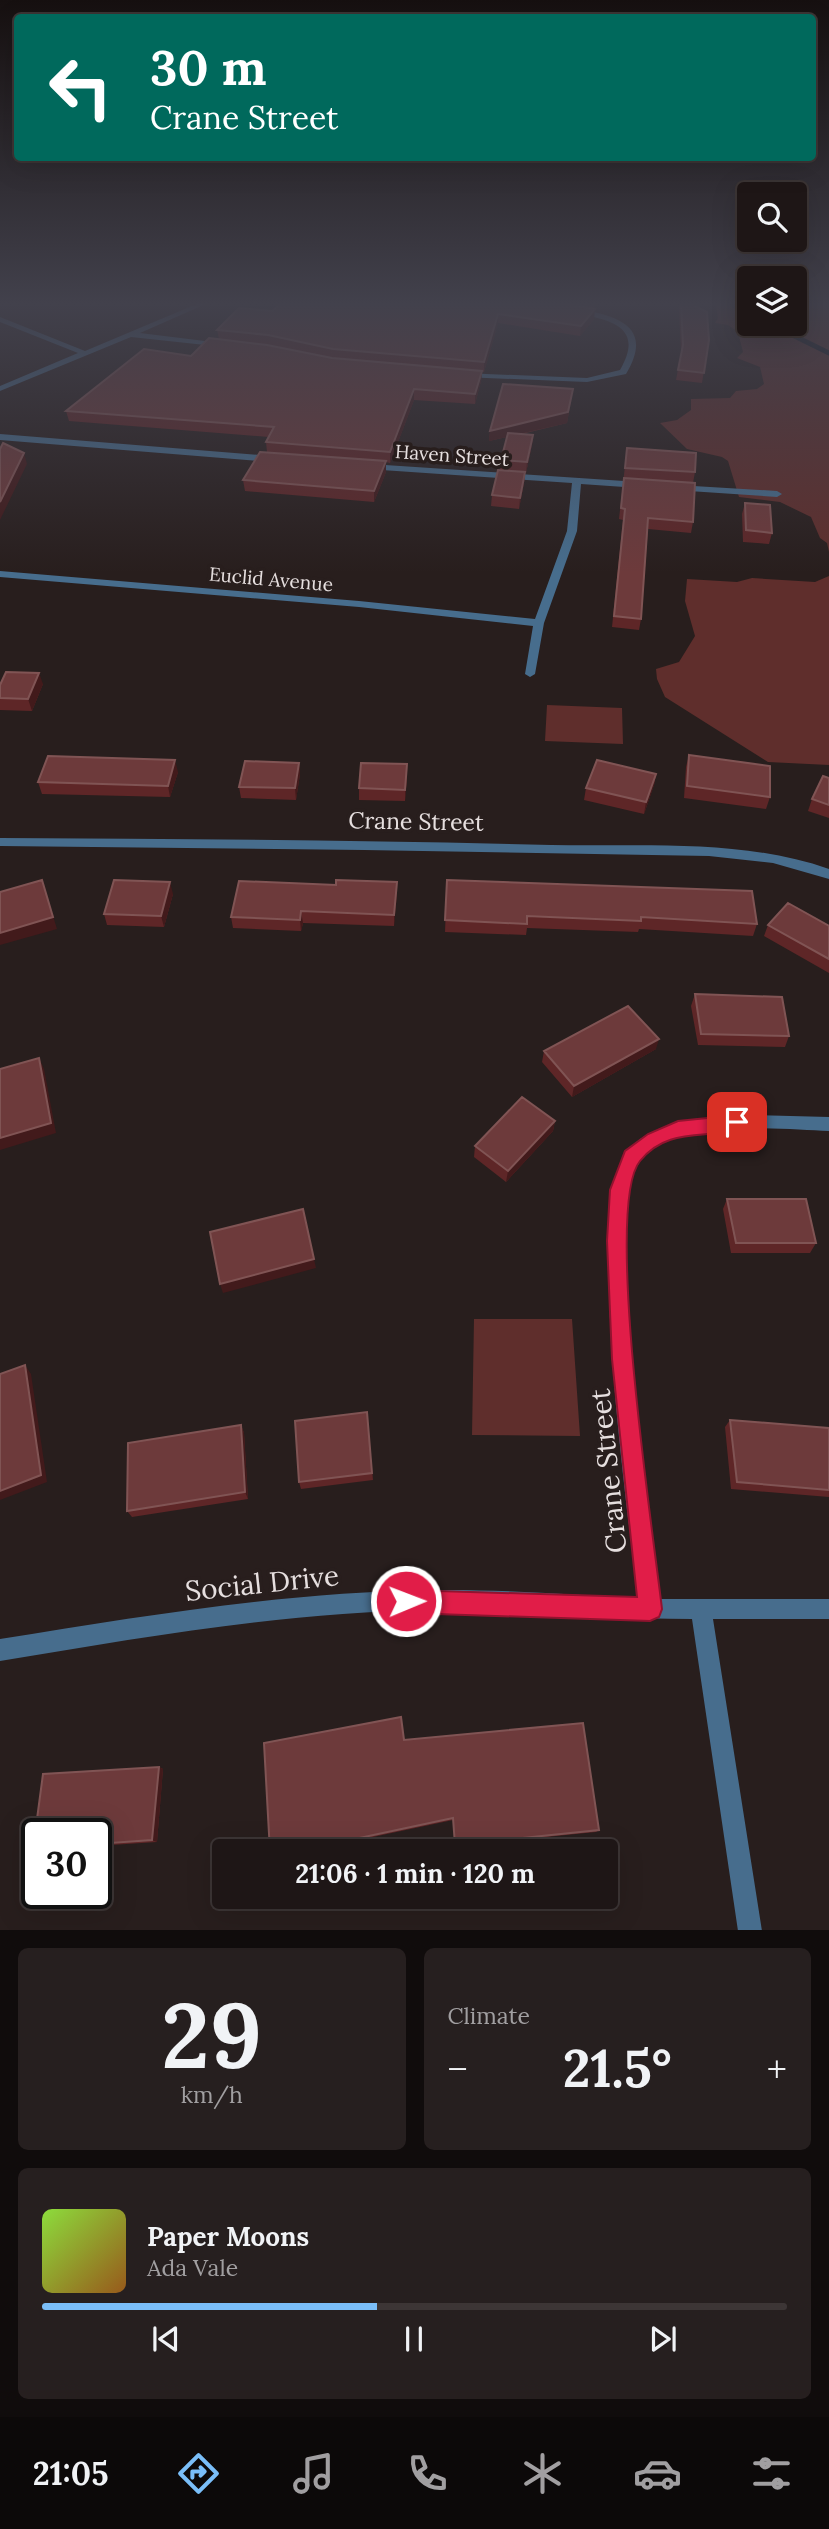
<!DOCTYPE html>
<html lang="en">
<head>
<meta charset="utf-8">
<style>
  :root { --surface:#1e1616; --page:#261f1f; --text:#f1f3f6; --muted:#a19fa1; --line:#3c3535; --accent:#7abef8 }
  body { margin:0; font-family:Lora,serif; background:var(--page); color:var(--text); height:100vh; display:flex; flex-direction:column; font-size:26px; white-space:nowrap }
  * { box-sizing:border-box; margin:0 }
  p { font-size:23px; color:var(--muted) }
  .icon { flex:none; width:38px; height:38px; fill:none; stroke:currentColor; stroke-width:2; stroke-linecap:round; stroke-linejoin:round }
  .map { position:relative; height:1930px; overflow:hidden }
  .sheet { display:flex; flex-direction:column; gap:18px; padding:18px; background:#100c0c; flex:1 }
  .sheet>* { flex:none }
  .top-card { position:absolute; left:14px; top:14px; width:802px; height:147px; border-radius:7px; box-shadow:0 7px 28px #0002,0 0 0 2px var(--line); background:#00695c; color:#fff; overflow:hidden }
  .tools { position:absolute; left:737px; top:182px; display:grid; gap:14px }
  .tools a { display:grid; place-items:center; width:70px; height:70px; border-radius:7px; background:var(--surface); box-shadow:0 7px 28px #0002,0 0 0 2px var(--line); font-size:35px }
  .speed { position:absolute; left:21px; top:1818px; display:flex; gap:14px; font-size:35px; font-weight:700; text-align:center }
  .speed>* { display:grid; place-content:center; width:91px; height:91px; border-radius:50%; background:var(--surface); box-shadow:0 7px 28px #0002,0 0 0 2px var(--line); line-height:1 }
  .speed .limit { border:4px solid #111; border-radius:10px; background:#fff; color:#111 }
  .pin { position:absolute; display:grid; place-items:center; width:60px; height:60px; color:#fff; margin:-30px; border-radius:14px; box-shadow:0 4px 10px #0006 }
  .me { position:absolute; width:77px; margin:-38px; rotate:89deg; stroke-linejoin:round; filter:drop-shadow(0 0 5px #0008) }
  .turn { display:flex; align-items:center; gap:24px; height:147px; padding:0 21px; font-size:32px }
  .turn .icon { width:91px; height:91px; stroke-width:2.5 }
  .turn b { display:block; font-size:49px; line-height:60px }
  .big { font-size:52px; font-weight:700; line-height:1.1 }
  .sheet .tile { flex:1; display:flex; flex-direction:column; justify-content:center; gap:10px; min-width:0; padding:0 24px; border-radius:10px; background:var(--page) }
  .sheet .dial { align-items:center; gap:0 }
  .dial b { font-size:91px; line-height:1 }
  .song { display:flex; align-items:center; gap:21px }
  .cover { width:84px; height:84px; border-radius:10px; background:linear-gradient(135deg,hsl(90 70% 55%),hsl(30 70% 35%)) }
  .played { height:7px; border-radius:4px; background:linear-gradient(90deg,var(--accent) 45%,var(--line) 45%) }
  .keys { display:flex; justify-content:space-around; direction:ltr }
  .heat { display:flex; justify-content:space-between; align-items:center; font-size:38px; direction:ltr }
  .sheet .tiles { flex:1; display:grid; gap:18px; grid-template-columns:1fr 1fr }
  .tile:last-child { grid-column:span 2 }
  .trip { position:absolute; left:212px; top:1839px; width:406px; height:70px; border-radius:7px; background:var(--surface); box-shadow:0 7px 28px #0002,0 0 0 2px var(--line); font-weight:700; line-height:70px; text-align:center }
  .menu { display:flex; height:112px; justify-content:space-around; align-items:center; background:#0c0909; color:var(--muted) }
  .menu .icon { width:49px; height:49px }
  .menu .current { color:var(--accent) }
  .menu b { font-size:32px; color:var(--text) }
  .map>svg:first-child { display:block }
</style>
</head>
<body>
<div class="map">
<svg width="829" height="1931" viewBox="0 0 829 1931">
  <rect width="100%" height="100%" fill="#281e1d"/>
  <path fill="#5f2e2c" d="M711,303h38v21h45l1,-21h34v249l-2,-9 -7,-5 -9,-21 -31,-15 -41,-5 -11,-36 -6,-4 -35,-8 -27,-26 17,-3 14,-10v-11l39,-1 6,-7 21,-2 7,-5 -4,-17 -23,-9 6,-6 -5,-20 -10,-7 -13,-2 3,-5 -2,-12z
    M829,576v189l-61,-3 -103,-65 -8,-18 -1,-10 23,-7 16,-26 -10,-35 2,-22 50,3 15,-4 63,4z
    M547,705l75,3 1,36 -78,-3z
    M474,1319h98l8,117 -108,-1z"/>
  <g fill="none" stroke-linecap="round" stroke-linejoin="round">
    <path stroke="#010e1b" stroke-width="5" d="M730,303l19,11
      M770,324l59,29"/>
    <path fill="#476d8d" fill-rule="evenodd" d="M199,303h9l-68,30 81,10 4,2 -1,2 -93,-10 -131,54v-5l78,-33 -78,-31v-5l85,34z
      M578,309c41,7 76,18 48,65l-39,8 -124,-5 -4,-2 4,-2 124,5 33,-8c25,-43 -9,-50 -45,-57z
      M0,434l273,22 4,3 -4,3 -273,-22z
      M370,464l269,18 4,3 -4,3 -58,-4 -4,47 -33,92 -9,51 -5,3 -5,-3 8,-48 -174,-19 -359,-30v-6l359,30 176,18 32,-88 5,-48 -205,-14 -1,-2z
      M677,485l100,6 5,3 -5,3 -103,-7 -1,-2z
      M0,838c184,1 367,2 551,7 92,2 189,-7 278,24v10l-56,-16 -64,-7 -345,-6 -364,-4z
      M753,1115l76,2v14c-45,-2 -141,-11 -178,18 -12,10 -19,25 -22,41 -8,46 -3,97 0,144 7,88 19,176 30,265h170v20h-116l49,312h-24l-46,-312c-87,0 -173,-9 -260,-9 -145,2 -289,27 -432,51v-22c143,-23 286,-47 432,-49 68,-1 138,5 206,8 -9,-76 -55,-397 -10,-448 30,-33 84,-33 125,-35z"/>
  </g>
  <path fill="#5e2627" d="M281,303h314l-1,16 -14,17 -82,-13 -14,49h-2l-1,9 -6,23 -61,-4 -24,63 -4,-1v10l-12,30 -129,-11 -2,-11 24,-28 -1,-10 3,-5 -200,-16 -3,-10 125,-55 28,-17 -2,-9 55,-19z
    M680,303h9l20,37 -7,43 -26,-3 5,-27 -2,-44z
    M573,389l-6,34 -45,11 11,1 -1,10 -6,28h-1l-1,10 -5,26 -28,-3 1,-11 8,-25 1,-10 6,-23 -18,4 1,-10z
    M627,448l68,24 -2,11v39l-2,11 -43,-4 -7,90 -2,11 -27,-3 11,-107 -4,-1z
    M745,503l27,30 -3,11 -26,-2 -1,-28z
    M43,684l-11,27 -32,-1v-25z
    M689,755l81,42 -4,12 -82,-11 2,-31z
    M299,763l1,11 -4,26 -55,-2 -2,-11z
    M178,772l-8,25 -128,-3 -4,-12z
    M656,774l-2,11 -10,29 -60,-14 2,-12z
    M407,776l-2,25 -46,-1v-12z
    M829,778v40l-21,-7 4,-12z
    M447,880l310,44 -4,12 -114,-7 -1,3 -111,-4 -1,7 -81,-3z
    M397,882l-3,44 -91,-3 -2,8 -68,-3 -2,-11 105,-32z
    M173,894l-9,33 -57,-2 -3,-11z
    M768,925l61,1v47l-65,-37z
    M695,994l94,42 -4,11 -87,-2 -7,-39z
    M656,1049l-84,48 -30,-35 2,-11z
    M555,1121l-2,10 -47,51 -32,-25 1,-11z
    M727,1199l89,44 -6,10h-79l-8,-44z
    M367,1412l6,68 -72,9 -2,-7z
    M730,1420l99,8v69l-98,-8 -6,-62z
    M241,1425l3,8 4,66 -116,18 -5,-6z
    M404,1740l195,90 -3,2 -141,14 -2,-26 -151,32h-32z
    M159,1767l4,2 -6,73 -61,4v-12h-59v15h-4l10,-75z"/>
  <path fill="#421a1b" d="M595,309l-1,10 -14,17 1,-10z
    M498,314v9l-14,49v-10z
    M482,371l-1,10 -6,23v-10z
    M414,389v11l-24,63v-11z
    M573,389l-6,34 -78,18 1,-10z
    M533,435l-1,10 -6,28 1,-11z
    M24,453l3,11 -27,56v-18z
    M386,461v11l-12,30v-11z
    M525,472l-1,11 -5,26 1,-11z
    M39,673l4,11 -11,27 -4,-12z
    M175,760l3,12 -8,25 -2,-11z
    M299,763l1,11 -4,26 -1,-12z
    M407,764v12l-2,25v-11z
    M656,774l-2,11 -10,29 2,-12z
    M42,880l15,49 -57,16v-12z
    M170,882l3,12 -9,33 -3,-11z
    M397,882v12l-3,32v-11z
    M301,911l2,12 -2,8 -1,-11z
    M659,1039l-3,10 -84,48 2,-11z
    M39,1058l5,11 12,64 -56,17v-12z
    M555,1121l-2,10 -47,51 2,-11z
    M314,1259l2,9 -93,25 -3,-9z
    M25,1365l6,9 16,108 -47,18v-9z
    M241,1425l3,8 4,66 -3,-7z
    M159,1767l4,2 -6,73 -5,-2z"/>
  <path fill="#6d3a3b" stroke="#805454" stroke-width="2" d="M281,303h278l36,6 -14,17 -83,-12 -14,48 -151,-13 -65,-14 -51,-5 22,-22 33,3z
    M681,303h8l18,9 2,28 -5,33 -26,-3 5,-25z
    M209,338l58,7 65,13 150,13 -7,23 -61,-5 -24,63 -124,-10 8,-15 -208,-16 78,-62 47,7z
    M503,384l70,5 -5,23 -78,19z
    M508,433l25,2 -6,27 -26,-2z
    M3,443l21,10 -24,49v-53z
    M627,448l69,5 -1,19 -70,-4z
    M260,452l126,9 -12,30 -131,-11z
    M498,470l27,2 -5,26 -28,-3z
    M624,478l71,5 -2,39 -45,-4 -7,101 -27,-3 11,-107 -4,-1z
    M745,503l25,2 2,28 -26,-3z
    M6,672l33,1 -11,26 -28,-1v-13z
    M689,755l81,11v31l-83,-11z
    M48,756l127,4 -7,26 -130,-4z
    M597,760l59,14 -10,28 -60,-14z
    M245,761l54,2 -4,25 -56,-1z
    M361,763l46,1 -2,26 -46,-2z
    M823,776l6,2v27l-17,-6z
    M42,880l11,37 -53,16v-41z
    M114,880l56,2 -9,34 -57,-2z
    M336,880l61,2 -3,33 -93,-4 -1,9 -69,-3 8,-36 97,4z
    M447,880l305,11 5,33 -116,-7v4l-114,-5v8l-82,-4z
    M788,903l41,23v33l-61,-34z
    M695,994l87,3 7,39 -88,-2z
    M628,1006l31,33 -85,47 -30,-35z
    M39,1058l12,65 -51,15v-69z
    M522,1097l33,24 -47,50 -33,-25z
    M727,1199h79l10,44h-80z
    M303,1209l11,50 -94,25 -10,-52z
    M25,1365l16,110 -41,16v-117z
    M367,1412l5,61 -73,9 -4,-61z
    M730,1420l99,8v62l-92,-8z
    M241,1425l4,67 -118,19 1,-68z
    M401,1717l3,23 179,-17 16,107 -144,15 -2,-27 -159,34h-24l-6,-109z
    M159,1767l-7,73 -56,4v-10h-59v14l-4,1 10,-75z"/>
  <linearGradient id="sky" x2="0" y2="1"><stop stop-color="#161010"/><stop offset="0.53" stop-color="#42414c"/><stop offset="1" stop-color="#42414c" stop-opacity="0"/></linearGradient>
  <rect width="829" height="573" fill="url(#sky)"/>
  <path fill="#e11d48" stroke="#92132f" stroke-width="2" d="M737,1115l6,2 3,5 -3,6c-36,12 -75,-2 -103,33 -37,45 14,377 22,448l-3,8 -9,4 -244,-8 -8,-3 -4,-9 4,-8 8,-3 231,7 -25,-238 -5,-118 3,-51 15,-39 23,-17 30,-13z"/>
  <g text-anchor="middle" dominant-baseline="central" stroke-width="7" stroke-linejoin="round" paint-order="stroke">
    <g font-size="19" fill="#e6dfdf" stroke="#281e1d">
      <text transform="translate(452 455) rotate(4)">Haven Street</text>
      <text transform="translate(271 579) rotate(5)">Euclid Avenue</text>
    </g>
    <g font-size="23" fill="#e6dfdf" stroke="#281e1d">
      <text transform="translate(416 821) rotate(1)">Crane Street</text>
    </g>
    <g font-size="28" fill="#e6dfdf" stroke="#281e1d">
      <text transform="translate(608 1471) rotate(-96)">Crane Street</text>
      <text transform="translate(262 1583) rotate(-6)">Social Drive</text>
    </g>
  </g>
</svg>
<div class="tools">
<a><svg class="icon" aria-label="search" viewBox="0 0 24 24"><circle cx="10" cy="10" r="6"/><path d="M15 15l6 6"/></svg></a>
<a><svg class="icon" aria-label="layers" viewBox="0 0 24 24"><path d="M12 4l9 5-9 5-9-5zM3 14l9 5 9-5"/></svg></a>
</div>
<div class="speed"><div class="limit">30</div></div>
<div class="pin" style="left:737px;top:1122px;background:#d93025"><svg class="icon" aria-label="arrive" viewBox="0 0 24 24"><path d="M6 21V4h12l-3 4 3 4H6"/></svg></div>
<svg class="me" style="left:406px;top:1601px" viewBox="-20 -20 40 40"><circle r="17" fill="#e11d48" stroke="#fff" stroke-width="3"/><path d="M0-11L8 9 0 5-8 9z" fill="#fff"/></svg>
<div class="trip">21:06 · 1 min · 120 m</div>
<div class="top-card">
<div class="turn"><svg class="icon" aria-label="left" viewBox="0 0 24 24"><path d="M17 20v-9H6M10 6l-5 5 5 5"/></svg><div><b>30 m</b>Crane Street</div></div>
</div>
</div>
<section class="sheet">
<div class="tiles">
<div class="tile dial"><b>29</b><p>km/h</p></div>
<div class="tile"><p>Climate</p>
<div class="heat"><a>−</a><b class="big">21.5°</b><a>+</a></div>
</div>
<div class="tile">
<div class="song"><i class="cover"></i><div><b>Paper Moons</b><p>Ada Vale</p></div></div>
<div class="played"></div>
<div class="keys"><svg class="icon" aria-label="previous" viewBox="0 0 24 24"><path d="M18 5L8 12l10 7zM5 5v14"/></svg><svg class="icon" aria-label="pause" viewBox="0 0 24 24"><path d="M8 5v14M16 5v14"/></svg><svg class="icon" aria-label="next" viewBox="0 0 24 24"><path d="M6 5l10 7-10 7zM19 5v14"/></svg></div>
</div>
</div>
</section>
<nav class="menu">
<b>21:05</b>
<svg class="icon current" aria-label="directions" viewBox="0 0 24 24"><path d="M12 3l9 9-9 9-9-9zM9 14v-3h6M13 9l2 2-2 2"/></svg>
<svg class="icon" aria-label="music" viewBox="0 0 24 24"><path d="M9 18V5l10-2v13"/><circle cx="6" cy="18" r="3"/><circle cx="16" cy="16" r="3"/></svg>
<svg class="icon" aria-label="phone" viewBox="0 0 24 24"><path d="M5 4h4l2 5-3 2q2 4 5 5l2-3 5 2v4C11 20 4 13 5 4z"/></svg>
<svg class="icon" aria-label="climate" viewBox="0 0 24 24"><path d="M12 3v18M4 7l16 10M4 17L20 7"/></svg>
<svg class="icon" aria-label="car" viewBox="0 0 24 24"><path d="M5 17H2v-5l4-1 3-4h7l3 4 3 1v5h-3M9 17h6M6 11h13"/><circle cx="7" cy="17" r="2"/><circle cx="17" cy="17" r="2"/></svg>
<svg class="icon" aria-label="filters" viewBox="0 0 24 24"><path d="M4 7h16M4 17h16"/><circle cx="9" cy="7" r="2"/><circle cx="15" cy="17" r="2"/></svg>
</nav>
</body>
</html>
